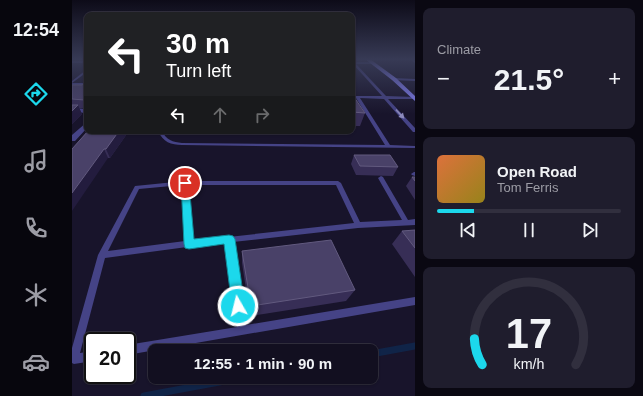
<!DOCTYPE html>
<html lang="en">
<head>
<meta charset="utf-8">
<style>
  :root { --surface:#120f20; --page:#1f1d2d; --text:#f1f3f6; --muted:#9c9ca5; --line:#312f3e; --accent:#1cd8ec }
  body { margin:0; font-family:Helvetica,sans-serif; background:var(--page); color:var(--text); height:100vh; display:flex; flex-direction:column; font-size:15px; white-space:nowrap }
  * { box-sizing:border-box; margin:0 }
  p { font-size:13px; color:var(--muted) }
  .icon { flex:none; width:22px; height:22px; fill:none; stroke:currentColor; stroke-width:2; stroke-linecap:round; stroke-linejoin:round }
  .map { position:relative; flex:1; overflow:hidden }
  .drawer { display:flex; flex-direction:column; gap:8px; padding:8px; background:#0a0812; width:228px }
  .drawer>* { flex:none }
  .top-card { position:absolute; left:12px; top:12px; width:271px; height:122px; border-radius:8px; box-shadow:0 1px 3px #0004,0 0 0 1px var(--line); background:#202124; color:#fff; overflow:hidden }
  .speed { position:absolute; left:12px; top:332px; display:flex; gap:8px; font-size:20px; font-weight:700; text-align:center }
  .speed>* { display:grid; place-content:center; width:52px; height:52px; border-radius:50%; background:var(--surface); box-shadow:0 1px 3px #0004,0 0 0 1px var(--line); line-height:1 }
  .speed .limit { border:2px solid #111; border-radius:6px; background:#fff; color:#111 }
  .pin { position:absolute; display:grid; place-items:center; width:34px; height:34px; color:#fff; margin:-17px; border:2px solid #fff; border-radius:50%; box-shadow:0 1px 4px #0007 }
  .me { position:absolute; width:44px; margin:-22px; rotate:352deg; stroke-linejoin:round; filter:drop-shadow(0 0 3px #0008) }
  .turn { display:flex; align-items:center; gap:14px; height:84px; padding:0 16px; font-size:18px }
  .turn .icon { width:52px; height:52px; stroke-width:2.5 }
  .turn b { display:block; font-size:28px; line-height:34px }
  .lanes { display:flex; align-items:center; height:38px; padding:0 16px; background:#0003; justify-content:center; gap:20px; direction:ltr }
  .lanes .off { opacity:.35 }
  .big { font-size:30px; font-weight:700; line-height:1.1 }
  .drawer .tile { flex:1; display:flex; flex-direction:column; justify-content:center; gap:6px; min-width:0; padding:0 14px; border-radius:8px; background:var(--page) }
  .drawer .dial { align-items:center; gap:0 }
  .dial svg { height:104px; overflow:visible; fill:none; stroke:var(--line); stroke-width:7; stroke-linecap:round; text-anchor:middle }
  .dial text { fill:var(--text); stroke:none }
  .song { display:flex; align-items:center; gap:12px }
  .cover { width:48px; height:48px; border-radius:6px; background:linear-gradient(135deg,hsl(20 70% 55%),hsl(50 70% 35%)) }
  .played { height:4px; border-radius:2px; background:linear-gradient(90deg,var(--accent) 20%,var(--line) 20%) }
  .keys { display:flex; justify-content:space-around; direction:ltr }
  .heat { display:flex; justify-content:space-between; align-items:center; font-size:22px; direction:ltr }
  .trip { position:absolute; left:76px; top:344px; width:230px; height:40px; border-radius:8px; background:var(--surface); box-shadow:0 1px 3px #0004,0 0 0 1px var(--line); font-weight:700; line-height:40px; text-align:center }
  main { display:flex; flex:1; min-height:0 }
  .dock { display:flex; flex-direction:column; width:72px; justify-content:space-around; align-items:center; background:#07060d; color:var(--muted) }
  .dock .icon { width:28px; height:28px }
  .dock .selected { color:var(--accent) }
  .dock b { font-size:18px; color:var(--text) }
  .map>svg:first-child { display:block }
</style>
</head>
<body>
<main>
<nav class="dock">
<b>12:54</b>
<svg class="icon selected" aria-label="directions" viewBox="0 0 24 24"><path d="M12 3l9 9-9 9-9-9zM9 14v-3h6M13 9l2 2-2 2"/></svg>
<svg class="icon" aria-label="music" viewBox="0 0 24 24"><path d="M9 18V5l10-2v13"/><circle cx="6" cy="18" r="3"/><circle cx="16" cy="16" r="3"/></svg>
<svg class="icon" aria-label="phone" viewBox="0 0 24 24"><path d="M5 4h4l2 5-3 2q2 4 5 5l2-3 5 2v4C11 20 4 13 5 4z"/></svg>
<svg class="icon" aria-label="climate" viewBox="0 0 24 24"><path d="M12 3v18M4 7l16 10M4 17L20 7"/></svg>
<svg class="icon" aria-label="car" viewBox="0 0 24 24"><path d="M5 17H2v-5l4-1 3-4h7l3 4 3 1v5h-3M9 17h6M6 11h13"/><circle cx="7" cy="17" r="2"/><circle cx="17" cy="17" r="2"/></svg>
</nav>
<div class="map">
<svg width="343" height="396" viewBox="0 0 343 396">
  <rect width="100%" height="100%" fill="#18142b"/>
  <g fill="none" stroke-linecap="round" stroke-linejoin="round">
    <path stroke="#102448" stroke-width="7" d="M299,354l44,-8
      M72,396l102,-19"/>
    <path fill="#454386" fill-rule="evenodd" d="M338,59h3l2,2v2z
      M0,61h15v2h-15z
      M280,62h21l-1,2h-16l30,32 29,1v2h-27l27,29v4h-2l-29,-33 -24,-1 30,47 25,1v2l-233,-3c-11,0 -19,-3 -24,-14h4c4,9 11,11 20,12l203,2 -29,-47h-4v-2h30l-29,-32h-1z
      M14,70h1v2l-15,11v-2z
      M322,78l21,1v2l-22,-1z
      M0,83h15v2h-15z
      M342,172h1v4l-3,-1 -1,-1z
      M309,176l2,1 25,43 7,-1v6l-57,3 -125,14 13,83 169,-28v8l-288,50v-10l110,-18 -11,-85 -34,5 -3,1 -2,-1 -82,11 -25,95 13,-2v10l-19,3 -2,-1v-15l26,-93 37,-69 50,-5h153l3,2 19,39 42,-2 -24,-42zM110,185l3,56 -77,10 31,-62zM116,185h148l18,38 -162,18z"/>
    <path fill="#454386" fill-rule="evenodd" d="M0,108l15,1v4l-15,-1z
      M15,122v6l-12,13h-3v-6z"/>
    <path fill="#827ff5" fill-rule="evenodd" d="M293,59h5l26,19 19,18v5l-23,-21z"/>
  </g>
  <path fill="#372e56" d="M15,81v27h-8l3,6 -10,10v-39h10z
    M280,94l13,19 -5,13h-8z
    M57,131l-19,27h-2l-36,-9z
    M282,155l44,12 -5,9 -37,-1 -5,-11z
    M340,177h3v23l-9,-14z
    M343,230v47l-23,-33 10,-13z
    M170,251l113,39 -9,11 -96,15 -8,-53z"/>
  <path fill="#231c3e" d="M15,97v9l-3,-6z
    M6,105l4,9 -10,10v-13z
    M47,131h10l-19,27 -4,-9z
    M32,149l4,9 -36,53v-18z"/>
  <path fill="#494168" stroke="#625a7f" d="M15,81v16l-3,3 -12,-1v-14h10z
    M280,94l13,19 -13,-1z
    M0,105h6l-6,6z
    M16,131h31l-13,18h-2l-32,44v-44z
    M282,155h36l8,12 -38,-1z
    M340,177h3v4z
    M343,230v18l-13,-17z
    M259,240l24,50 -104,16 -9,-55z"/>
  <defs><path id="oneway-solid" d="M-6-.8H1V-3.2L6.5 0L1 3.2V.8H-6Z"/></defs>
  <use fill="#8c8abb" href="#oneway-solid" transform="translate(328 114) rotate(47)"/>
  <linearGradient id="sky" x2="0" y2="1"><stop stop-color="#0d0b18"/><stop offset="0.52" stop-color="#373a55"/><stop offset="1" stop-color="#373a55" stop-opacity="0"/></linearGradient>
  <rect width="343" height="114" fill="url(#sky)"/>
  <path fill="#1cd8ec" stroke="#128c99" d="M113,180l4,3 5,56 35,-4 4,1 2,3 10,67 -2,5 -5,1 -4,-1 -2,-5 -8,-62 -35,5 -4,-1 -1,-4 -3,-61z"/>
</svg>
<div class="speed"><div class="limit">20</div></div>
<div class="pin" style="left:113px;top:183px;background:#d93025"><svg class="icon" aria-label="arrive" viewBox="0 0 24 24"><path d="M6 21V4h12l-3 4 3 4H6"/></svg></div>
<svg class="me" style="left:166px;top:306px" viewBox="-20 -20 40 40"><circle r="17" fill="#1cd8ec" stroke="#fff" stroke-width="3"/><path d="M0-11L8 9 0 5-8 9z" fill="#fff"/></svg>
<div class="trip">12:55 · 1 min · 90 m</div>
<div class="top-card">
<div class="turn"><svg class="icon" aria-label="left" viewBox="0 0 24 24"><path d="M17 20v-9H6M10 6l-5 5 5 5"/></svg><div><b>30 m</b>Turn left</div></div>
<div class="lanes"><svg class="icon" aria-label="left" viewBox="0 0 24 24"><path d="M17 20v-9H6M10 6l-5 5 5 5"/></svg><svg class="icon off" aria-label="ahead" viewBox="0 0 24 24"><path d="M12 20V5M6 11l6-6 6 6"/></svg><svg class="icon off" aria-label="right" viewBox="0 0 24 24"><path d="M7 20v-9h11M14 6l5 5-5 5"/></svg></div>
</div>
</div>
<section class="drawer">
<div class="tile"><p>Climate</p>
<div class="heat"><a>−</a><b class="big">21.5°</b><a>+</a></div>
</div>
<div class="tile">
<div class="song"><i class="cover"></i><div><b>Open Road</b><p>Tom Ferris</p></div></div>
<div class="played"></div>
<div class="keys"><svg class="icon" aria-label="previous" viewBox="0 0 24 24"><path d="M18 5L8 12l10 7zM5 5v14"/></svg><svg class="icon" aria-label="pause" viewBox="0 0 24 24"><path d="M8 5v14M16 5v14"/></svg><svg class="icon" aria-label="next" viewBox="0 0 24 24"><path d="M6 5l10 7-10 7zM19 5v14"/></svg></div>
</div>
<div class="tile dial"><svg viewBox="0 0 100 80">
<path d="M14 69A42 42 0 1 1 86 69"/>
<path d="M14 69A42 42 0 0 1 8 49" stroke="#1cd8ec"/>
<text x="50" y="56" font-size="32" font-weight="700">17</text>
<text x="50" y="72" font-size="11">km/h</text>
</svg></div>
</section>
</main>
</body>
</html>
